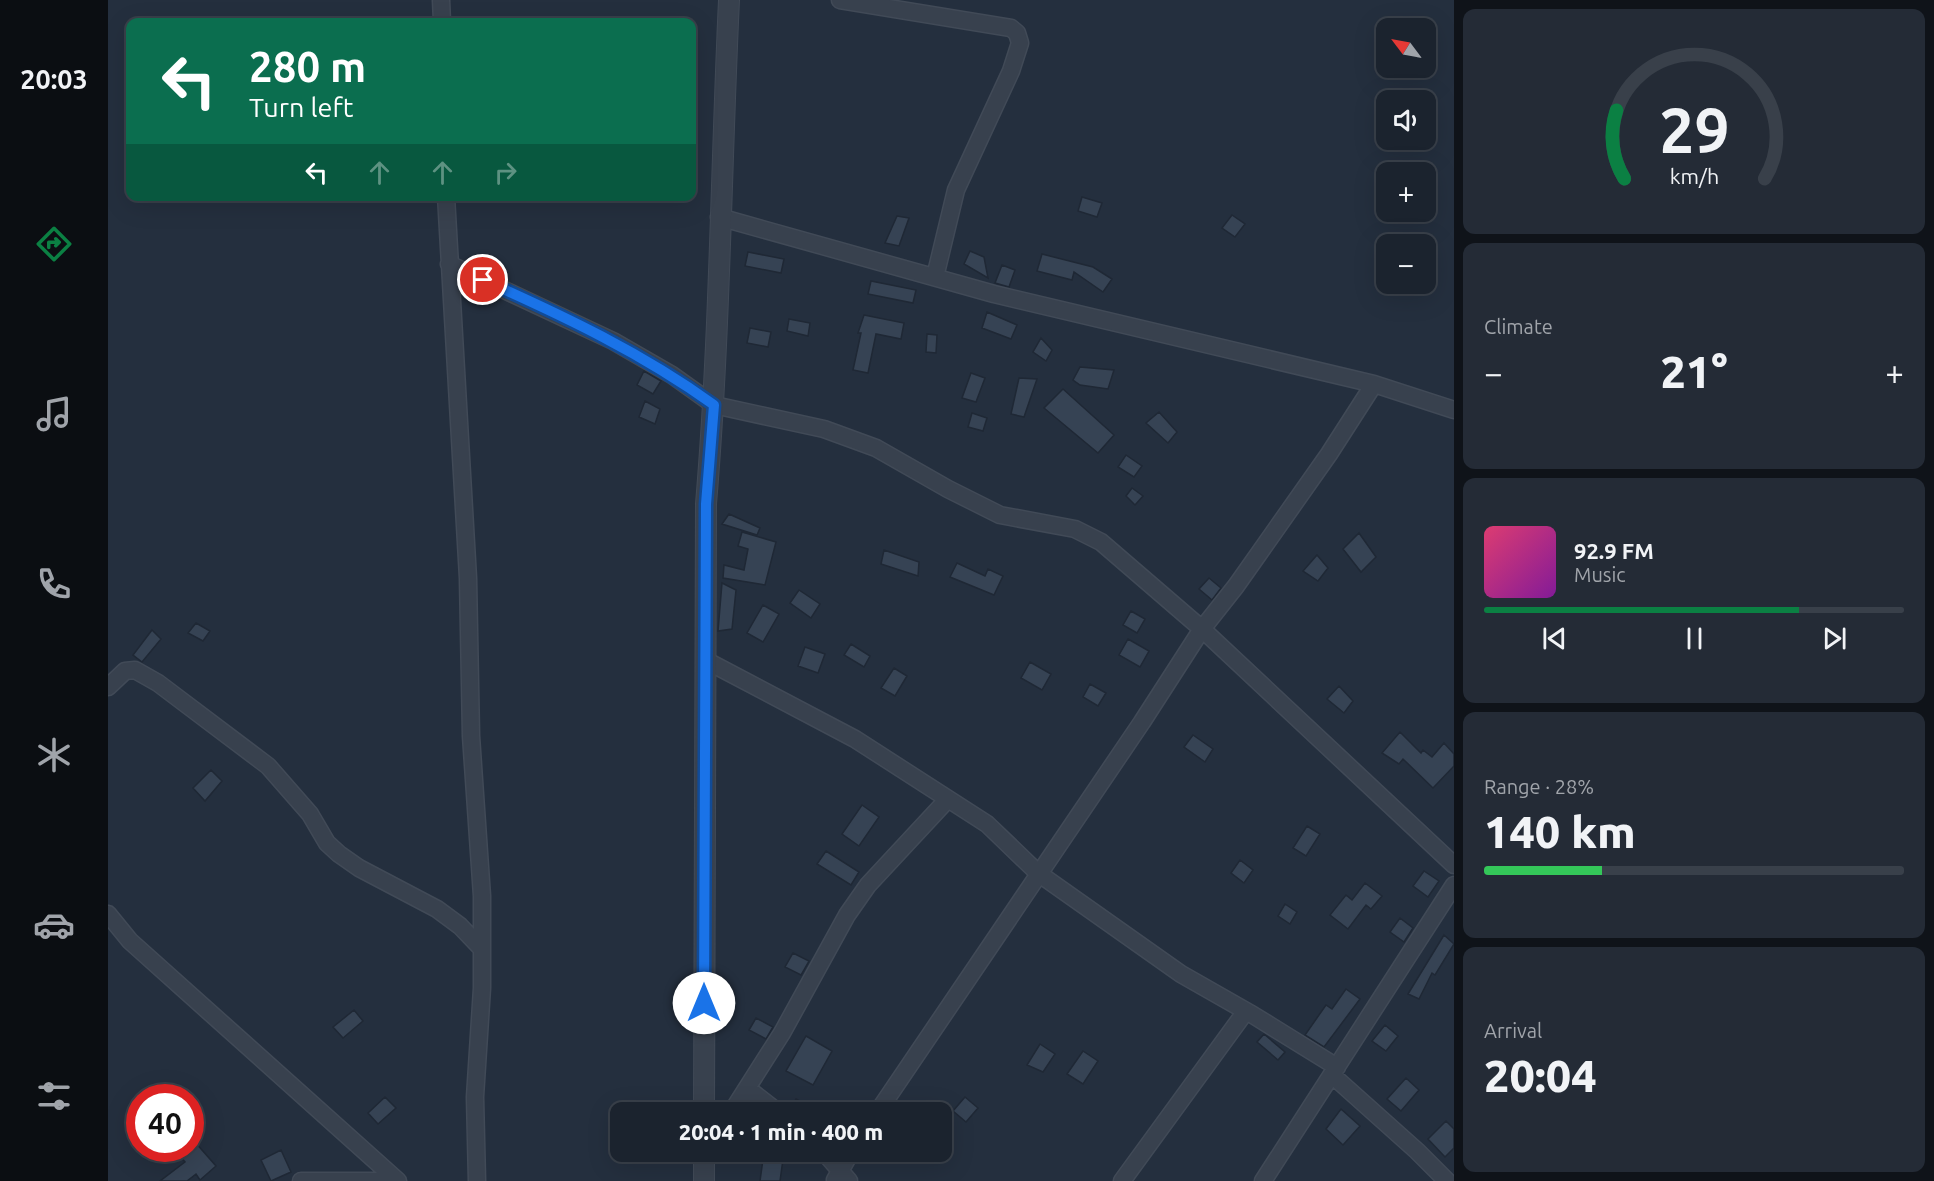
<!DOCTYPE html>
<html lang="en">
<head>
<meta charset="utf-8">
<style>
  :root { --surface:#1b232e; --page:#242b36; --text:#f1f3f6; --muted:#a0a4aa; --line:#39404a; --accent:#0b8043 }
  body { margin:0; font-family:Ubuntu,sans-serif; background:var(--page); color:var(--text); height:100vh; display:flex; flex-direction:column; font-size:22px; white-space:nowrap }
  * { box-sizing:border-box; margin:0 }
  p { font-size:20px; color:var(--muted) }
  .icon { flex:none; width:33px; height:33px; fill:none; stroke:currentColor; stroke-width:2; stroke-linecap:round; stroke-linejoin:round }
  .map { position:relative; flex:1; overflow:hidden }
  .drawer { display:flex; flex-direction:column; gap:9px; padding:9px; background:#0f1319; width:480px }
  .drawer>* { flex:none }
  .top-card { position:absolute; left:18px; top:18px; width:570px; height:183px; border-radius:12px; box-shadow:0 6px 24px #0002,0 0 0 2px var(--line); background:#0b6e4f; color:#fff; overflow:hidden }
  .needle { width:39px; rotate:302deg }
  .controls { position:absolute; left:1268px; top:18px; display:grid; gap:12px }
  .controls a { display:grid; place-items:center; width:60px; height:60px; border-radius:12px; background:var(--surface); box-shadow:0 6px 24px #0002,0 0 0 2px var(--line); font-size:30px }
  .speed { position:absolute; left:18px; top:1084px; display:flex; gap:12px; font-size:30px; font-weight:700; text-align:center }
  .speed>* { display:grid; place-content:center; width:78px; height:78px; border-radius:50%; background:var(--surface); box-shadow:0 6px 24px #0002,0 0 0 2px var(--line); line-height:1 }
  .speed .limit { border:9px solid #d22; background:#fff; color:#111 }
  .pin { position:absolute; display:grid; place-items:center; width:51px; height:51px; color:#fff; margin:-26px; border:3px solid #fff; border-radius:50%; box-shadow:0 2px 6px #0007 }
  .me { position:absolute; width:66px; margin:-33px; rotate:0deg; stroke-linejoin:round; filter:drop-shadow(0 0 4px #0008) }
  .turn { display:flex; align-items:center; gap:21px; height:126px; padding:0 24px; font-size:27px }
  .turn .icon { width:78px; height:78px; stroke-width:2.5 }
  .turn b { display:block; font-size:42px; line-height:51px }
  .lanes { display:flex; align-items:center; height:57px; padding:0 24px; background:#0003; justify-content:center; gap:30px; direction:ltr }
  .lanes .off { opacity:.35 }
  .big { font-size:45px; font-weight:800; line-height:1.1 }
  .drawer .card { flex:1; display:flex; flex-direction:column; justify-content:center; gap:9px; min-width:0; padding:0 21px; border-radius:12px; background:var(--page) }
  .drawer .dial { align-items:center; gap:0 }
  .dial svg { height:156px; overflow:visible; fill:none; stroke:var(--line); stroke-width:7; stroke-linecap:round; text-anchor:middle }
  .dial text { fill:var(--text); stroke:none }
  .song { display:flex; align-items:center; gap:18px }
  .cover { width:72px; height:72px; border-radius:9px; background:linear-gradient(135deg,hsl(340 70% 55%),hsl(290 70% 35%)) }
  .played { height:6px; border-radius:3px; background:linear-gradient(90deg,var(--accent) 75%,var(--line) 75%) }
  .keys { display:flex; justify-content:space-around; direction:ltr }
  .heat { display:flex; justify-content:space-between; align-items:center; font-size:33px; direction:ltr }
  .charge { height:9px; border-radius:4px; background:linear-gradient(90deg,#34c759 28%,var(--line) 0) }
  .trip { position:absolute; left:502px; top:1102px; width:342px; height:60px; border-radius:12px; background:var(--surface); box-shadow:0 6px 24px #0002,0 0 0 2px var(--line); font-weight:800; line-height:60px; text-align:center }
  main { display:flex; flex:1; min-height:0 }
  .tabs { display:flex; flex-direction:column; width:108px; justify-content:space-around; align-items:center; background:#0b0e12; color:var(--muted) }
  .tabs .icon { width:42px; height:42px }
  .tabs .current { color:var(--accent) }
  .tabs b { font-size:27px; color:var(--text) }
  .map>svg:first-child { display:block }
</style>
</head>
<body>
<main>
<nav class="tabs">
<b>20:03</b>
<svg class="icon current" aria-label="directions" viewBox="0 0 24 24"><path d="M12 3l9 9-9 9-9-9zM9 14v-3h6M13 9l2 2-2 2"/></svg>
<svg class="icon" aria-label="music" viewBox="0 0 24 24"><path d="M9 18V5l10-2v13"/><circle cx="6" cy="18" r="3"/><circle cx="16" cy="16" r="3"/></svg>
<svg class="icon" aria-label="phone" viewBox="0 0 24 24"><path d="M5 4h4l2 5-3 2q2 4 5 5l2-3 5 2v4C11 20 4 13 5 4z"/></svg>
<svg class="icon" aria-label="climate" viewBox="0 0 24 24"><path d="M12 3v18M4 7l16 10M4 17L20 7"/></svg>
<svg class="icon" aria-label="car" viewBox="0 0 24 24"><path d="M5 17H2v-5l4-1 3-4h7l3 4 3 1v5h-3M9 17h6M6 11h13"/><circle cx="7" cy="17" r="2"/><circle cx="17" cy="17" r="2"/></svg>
<svg class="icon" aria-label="filters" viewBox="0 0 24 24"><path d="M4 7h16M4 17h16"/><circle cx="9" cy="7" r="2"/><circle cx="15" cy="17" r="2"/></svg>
</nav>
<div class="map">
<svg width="1346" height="1181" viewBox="0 0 1346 1181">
  <rect width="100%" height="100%" fill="#242f3e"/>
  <path fill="#364354" stroke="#1f2835" stroke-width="1.5" d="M974,197l20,6 -5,14 -19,-6z
    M1124,215l13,9 -10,13 -13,-9z
    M789,216l12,2 -10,28 -14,-3z
    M862,251l14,6 4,21 -24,-14z
    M640,252l36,7 -3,14 -36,-7z
    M934,254l51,13 19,12 -9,13 -29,-20 -2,8 -35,-9z
    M894,265l13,5 -6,17 -14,-4z
    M763,281l45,9 -3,13 -45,-9z
    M879,312l30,13 -6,14 -29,-11z
    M756,315l40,8 -3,16 -25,-5 -8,39 -15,-3 8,-37h-3z
    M681,319l21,4 -2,13 -21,-5z
    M642,328l21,4 -3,15 -21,-4z
    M819,334l10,1 -1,18 -10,-1z
    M933,338l11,12 -6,11 -13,-9z
    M972,367l34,3 -6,19 -28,-4 -7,-5z
    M536,371l17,10 -8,13 -16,-9z
    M863,373l14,5 -9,24 -14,-4z
    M911,378l18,1 -13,38 -13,-3z
    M955,389l51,46 -16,18 -54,-45z
    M537,401l15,8 -5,15 -16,-7z
    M1051,412l18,20 -9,11 -22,-20z
    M864,413l15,5 -4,13 -15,-4z
    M1018,455l16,11 -8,11 -16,-10z
    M1024,488l11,8 -8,9 -9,-9z
    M621,514l31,14 -3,7 -35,-11z
    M634,532l34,10 -11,43 -42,-7 1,-13 20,5 4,-21 -10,-3z
    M1251,533l17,24 -15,15 -18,-23z
    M776,550l35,12 -1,14 -37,-12z
    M1209,555l11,13 -10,13 -15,-10z
    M849,563l28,13 3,-7 15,7 -9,19 -44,-18z
    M1101,578l12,10 -9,12 -13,-11z
    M614,583l14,7 -4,39 -14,2z
    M691,590l21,14 -9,14 -21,-15z
    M655,605l16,9 -16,28 -16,-9z
    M1023,611l14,8 -8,14 -14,-8z
    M88,623l14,8 -7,10 -15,-8z
    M44,630l9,9 -19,23 -9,-7z
    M1020,639l21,12 -9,16 -21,-12z
    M743,644l19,12 -6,11 -20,-12z
    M697,647l20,7 -7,19 -20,-7z
    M922,662l21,12 -9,16 -21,-12z
    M786,668l13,8 -12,20 -14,-8z
    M982,684l16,9 -8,13 -15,-9z
    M1231,686l14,15 -9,12 -17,-14z
    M1292,732l21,21 2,-3 9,7 12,-14 10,11v12l-21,22 -30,-29 -4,5 -17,-11z
    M1085,735l20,14 -8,13 -21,-15z
    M103,770l11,11 -17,20 -12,-13z
    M754,805l17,12 -20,29 -17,-12z
    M1199,826l13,8 -14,22 -13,-8z
    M718,851l33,21 -8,13 -34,-21z
    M1132,860l13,10 -9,13 -13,-10z
    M1316,871l15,10 -11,16 -15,-11z
    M1257,883l17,13 -11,13 -5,-4 -18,24 -18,-14 16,-20 6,5z
    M1177,904l12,8 -7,12 -12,-8z
    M1292,918l13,10 -9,14 -14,-10z
    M1336,935l10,9 -19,31 -3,-2 -13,26 -11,-5z
    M685,953l16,8 -8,14 -16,-8z
    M1238,989l14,10 -36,48 -19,-12 21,-30 6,4z
    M246,1010l9,11 -20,17 -10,-11z
    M648,1018l17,9 -7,12 -17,-9z
    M1277,1025l13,11 -12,15 -14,-10z
    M1156,1034l21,18 -7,8 -21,-18z
    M698,1036l26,15 -19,34 -27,-14z
    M932,1044l15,10 -12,18 -16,-7z
    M975,1051l15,10 -15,23 -16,-10z
    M1298,1078l13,12 -18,21 -14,-12z
    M277,1097l11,11 -18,16 -10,-11z
    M857,1097l13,11 -12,14 -13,-11z
    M688,1099l25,14h-32z
    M1233,1109l19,17 -17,19 -17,-16z
    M1338,1121l8,8v19l-9,9 -17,-18z
    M87,1142l21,24 -16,14 -4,-6 -9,7h-27l25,-19 -6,-7 11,-6z
    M173,1150l10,22 -20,9 -10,-21z
    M656,1152h20l-4,29h-20z"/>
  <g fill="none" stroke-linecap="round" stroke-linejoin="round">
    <defs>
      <path id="minor" d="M333,0l1,22
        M732,0l171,28 6,5 3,10 -9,28 -55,119 -21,87
        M338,196l22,382 3,158 11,160v92l-7,109 2,84
        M611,217l275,77 380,90 80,26
        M341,264l164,77 59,34 42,30 110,24 52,19 72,41 52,26 75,14 26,13 101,87 252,236
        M597,660l150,79 132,85 51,49 143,101 72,41 84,52
        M0,687l17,-16 10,-1 23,13 110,83 42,48 17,29 12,11 20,14 78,41 23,17 22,23
        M0,914l22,27 268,240
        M1224,1075l85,76 30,30
        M639,1088l32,25
        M623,1113l51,-80 65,-118 21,-30 80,-86
        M769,1113l265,-391 60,-93 34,-43 93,-132 45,-70
        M716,1152l25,29
        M727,1180l16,-28
        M193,1181h82
        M1014,1181l124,-170
        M1155,1181l191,-296"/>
      <path id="tertiary" d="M596,1113l2,-609c14,-167 15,-336 23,-504
        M596,1181v-29"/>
    </defs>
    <use href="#minor" stroke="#414a57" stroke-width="19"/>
    <use href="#tertiary" stroke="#414a57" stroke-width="22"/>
    <use href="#minor" stroke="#38414e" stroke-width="16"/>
    <use href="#tertiary" stroke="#38414e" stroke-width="20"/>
  </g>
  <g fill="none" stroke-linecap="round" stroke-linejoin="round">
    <defs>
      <path id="route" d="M375,280c81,36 159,73 231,125l-8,99 -2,499"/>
    </defs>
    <use href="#route" stroke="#114b97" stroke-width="15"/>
    <use href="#route" stroke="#1a73e8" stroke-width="10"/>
  </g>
</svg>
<div class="controls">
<a><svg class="needle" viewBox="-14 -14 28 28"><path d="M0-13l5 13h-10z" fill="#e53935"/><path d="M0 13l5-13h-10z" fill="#a0a4aa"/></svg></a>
<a><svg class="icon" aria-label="sound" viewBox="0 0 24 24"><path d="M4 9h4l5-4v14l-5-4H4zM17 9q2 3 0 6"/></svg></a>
<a>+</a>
<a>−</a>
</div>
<div class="speed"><div class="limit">40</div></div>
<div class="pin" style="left:375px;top:280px;background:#d93025"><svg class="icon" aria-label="arrive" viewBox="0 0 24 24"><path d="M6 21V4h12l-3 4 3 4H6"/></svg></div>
<svg class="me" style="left:596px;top:1003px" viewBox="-20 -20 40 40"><circle r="19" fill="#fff"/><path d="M0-13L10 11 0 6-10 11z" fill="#1a73e8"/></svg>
<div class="trip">20:04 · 1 min · 400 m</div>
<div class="top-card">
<div class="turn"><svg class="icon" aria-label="left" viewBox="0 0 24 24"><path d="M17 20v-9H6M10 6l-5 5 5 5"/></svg><div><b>280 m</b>Turn left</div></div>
<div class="lanes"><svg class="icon" aria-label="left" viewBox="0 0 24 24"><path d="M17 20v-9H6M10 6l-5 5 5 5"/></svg><svg class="icon off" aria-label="ahead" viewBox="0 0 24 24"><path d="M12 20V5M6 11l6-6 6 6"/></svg><svg class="icon off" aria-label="ahead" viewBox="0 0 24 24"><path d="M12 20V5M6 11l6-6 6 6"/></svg><svg class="icon off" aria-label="right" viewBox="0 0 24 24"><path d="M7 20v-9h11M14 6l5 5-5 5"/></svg></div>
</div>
</div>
<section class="drawer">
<div class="card dial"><svg viewBox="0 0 100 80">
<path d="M14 69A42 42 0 1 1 86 69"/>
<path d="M14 69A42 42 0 0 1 10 34" stroke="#0b8043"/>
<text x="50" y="56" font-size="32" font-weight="700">29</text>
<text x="50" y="72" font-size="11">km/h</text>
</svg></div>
<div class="card"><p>Climate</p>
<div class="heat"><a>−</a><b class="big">21°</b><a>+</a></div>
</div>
<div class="card">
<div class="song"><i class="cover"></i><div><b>92.9 FM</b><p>Music</p></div></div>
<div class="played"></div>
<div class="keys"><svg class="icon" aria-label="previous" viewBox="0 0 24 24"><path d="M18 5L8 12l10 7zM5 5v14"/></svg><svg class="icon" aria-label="pause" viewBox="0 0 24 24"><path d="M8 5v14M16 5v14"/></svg><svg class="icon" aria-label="next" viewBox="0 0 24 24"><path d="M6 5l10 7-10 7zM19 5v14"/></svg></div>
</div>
<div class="card"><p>Range · 28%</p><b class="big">140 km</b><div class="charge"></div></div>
<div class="card"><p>Arrival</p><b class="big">20:04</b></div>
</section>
</main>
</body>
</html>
